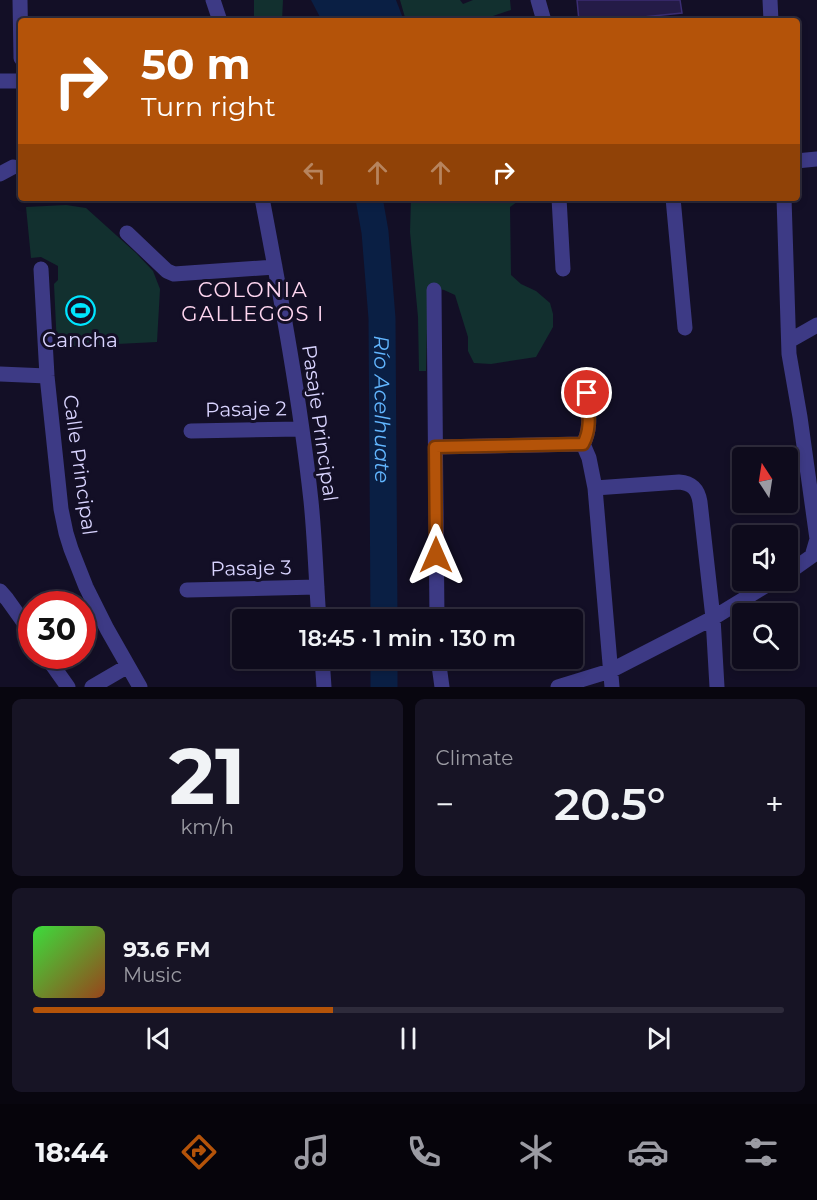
<!DOCTYPE html>
<html lang="en">
<head>
<meta charset="utf-8">
<style>
  :root { --surface:#0e0b1c; --page:#171425; --text:#f1f3f6; --muted:#9b9ba3; --line:#2e2b3b; --accent:#b45309 }
  body { margin:0; font-family:Montserrat,sans-serif; background:var(--page); color:var(--text); height:100vh; display:flex; flex-direction:column; font-size:22px; white-space:nowrap }
  * { box-sizing:border-box; margin:0 }
  p { font-size:20px; color:var(--muted) }
  .icon { flex:none; width:33px; height:33px; fill:none; stroke:currentColor; stroke-width:2; stroke-linecap:round; stroke-linejoin:round }
  .map { position:relative; height:687px; overflow:hidden }
  .details { display:flex; flex-direction:column; gap:12px; padding:12px; background:#08060f; flex:1 }
  .details>* { flex:none }
  .hud { position:absolute; left:18px; top:18px; width:782px; height:183px; border-radius:6px; box-shadow:0 3px 9px #0003,0 0 0 2px var(--line); background:#b45309; color:#fff; overflow:hidden }
  .needle { width:39px; rotate:348deg }
  .tools { position:absolute; left:732px; top:447px; display:grid; gap:12px }
  .tools a { display:grid; place-items:center; width:66px; height:66px; border-radius:6px; background:var(--surface); box-shadow:0 3px 9px #0003,0 0 0 2px var(--line); font-size:30px }
  .speed { position:absolute; left:18px; top:591px; display:flex; gap:12px; font-size:30px; font-weight:700; text-align:center }
  .speed>* { display:grid; place-content:center; width:78px; height:78px; border-radius:50%; background:var(--surface); box-shadow:0 3px 9px #0003,0 0 0 2px var(--line); line-height:1 }
  .speed .limit { border:9px solid #d22; background:#fff; color:#111 }
  .pin { position:absolute; display:grid; place-items:center; width:51px; height:51px; color:#fff; margin:-26px; border:3px solid #fff; border-radius:50%; box-shadow:0 2px 6px #0007 }
  .me { position:absolute; width:66px; margin:-33px; rotate:0deg; stroke-linejoin:round; filter:drop-shadow(0 0 4px #0008) }
  .turn { display:flex; align-items:center; gap:21px; height:126px; padding:0 24px; font-size:27px }
  .turn .icon { width:78px; height:78px; stroke-width:2.5 }
  .turn b { display:block; font-size:42px; line-height:51px }
  .lanes { display:flex; align-items:center; height:57px; padding:0 24px; background:#0003; justify-content:center; gap:30px; direction:ltr }
  .lanes .off { opacity:.35 }
  .big { font-size:45px; font-weight:600; line-height:1.1 }
  .details .widget { flex:1; display:flex; flex-direction:column; justify-content:center; gap:9px; min-width:0; padding:0 21px; border-radius:9px; background:var(--page) }
  .details .dial { align-items:center; gap:0 }
  .dial b { font-size:78px; line-height:1 }
  .song { display:flex; align-items:center; gap:18px }
  .cover { width:72px; height:72px; border-radius:9px; background:linear-gradient(135deg,hsl(120 70% 55%),hsl(20 70% 35%)) }
  .played { height:6px; border-radius:3px; background:linear-gradient(90deg,var(--accent) 40%,var(--line) 40%) }
  .keys { display:flex; justify-content:space-around; direction:ltr }
  .heat { display:flex; justify-content:space-between; align-items:center; font-size:33px; direction:ltr }
  .details .tiles { flex:1; display:grid; gap:12px; grid-template-columns:1fr 1fr }
  .widget:last-child { grid-column:span 2 }
  .trip { position:absolute; left:232px; top:609px; width:351px; height:60px; border-radius:6px; background:var(--surface); box-shadow:0 3px 9px #0003,0 0 0 2px var(--line); font-weight:600; line-height:60px; text-align:center }
  .dock { display:flex; height:96px; justify-content:space-around; align-items:center; background:#06040b; color:var(--muted) }
  .dock .icon { width:42px; height:42px }
  .dock .selected { color:var(--accent) }
  .dock b { font-size:27px; color:var(--text) }
  .map>svg:first-child { display:block }
</style>
</head>
<body>
<div class="map">
<svg width="817" height="687" viewBox="0 0 817 687">
  <rect width="100%" height="100%" fill="#130f26"/>
  <path fill="#12302f" d="M254,0h29l-1,21h-28z
    M400,0h60l3,4 10,-4h37l1,10 -33,11h-72z
    M411,198h110v1l-11,8 1,68 10,9 15,7 14,12 3,11v13l-17,30 -45,7 -17,-1 -6,-12v-14l-13,-42 -11,-5 -16,-3 -2,84h-7l-1,-54 -8,-85z
    M66,205l20,3 50,45 17,18 7,18 -3,53 -100,5 -3,-63 4,-4v-14l-17,-9 -10,1 -5,-51z"/>
  <path fill="#0a1f44" d="M311,0h85l8,21h-82z"/>
  <g fill="none" stroke-linecap="round" stroke-linejoin="round">
    <g stroke="#0a1f44" stroke-width="27">
      <path id="s1" d="M369,198l6,34 7,86 2,302"/>
      <path d="M384,687v-29"/>
    </g>
  </g>
  <path fill="#241b47" stroke="#3b2d73" stroke-width="1.5" d="M577,0h103l2,13 -78,8h-25z"/>
  <g fill="none" stroke-linecap="round" stroke-linejoin="round">
    <path stroke="#3d3a85" stroke-width="15" d="M20,0l1,58
      M213,0l7,21
      M538,0l6,21
      M770,0l1,21
      M0,81h21
      M796,161l21,-2
      M0,174l13,-7
      M262,198c19,100 38,201 49,303 4,39 5,79 8,119
      M559,198l4,71
      M673,198l12,130
      M784,198l5,156 11,63 17,122 -5,17 -24,17
      M127,233l40,38 7,3 101,-7
      M41,269l6,107 14,133 5,24 5,16 15,38 21,42 33,58
      M434,290l3,330
      M789,341l28,-16
      M0,374l47,2
      M587,393c1,18 5,35 -4,51l6,14 6,30 17,199
      M191,431l110,-2
      M436,447l147,-3
      M595,488l84,-6c13,1 19,7 21,20l13,116 4,69
      M187,590l130,-3
      M0,591l7,8 25,35
      M46,656l22,31
      M322,658l2,29
      M438,658l4,29
      M92,687l36,-21
      M558,687l52,-16 103,-53 62,-38"/>
  </g>
  <g fill="none" stroke-linecap="round" stroke-linejoin="round">
    <defs>
      <path id="route" d="M436,555l-1,-108 148,-3c9,-16 5,-33 4,-51"/>
    </defs>
    <use href="#route" stroke="#753606" stroke-width="15"/>
    <use href="#route" stroke="#b45309" stroke-width="10"/>
  </g>
  <defs>
    <symbol id="stadium-ring" viewBox="-11 -11 22 22"><circle r="9.5" fill="#130f26" stroke="#00e5ff" stroke-width="1.5"/><path d="M0-5a6.5 5 0 1 0 0 10a6.5 5 0 1 0 0-10ZM-3.5-1.8h7v3.6h-7Z" fill="#00e5ff"/></symbol>
  </defs>
  <g fill-rule="evenodd">
    <use href="#stadium-ring" x="64" y="294" width="33" height="33"/>
  </g>
  <g text-anchor="middle" dominant-baseline="central" stroke-width="6" stroke-linejoin="round" paint-order="stroke">
    <g font-size="20" fill="#d9d4ff" stroke="#130f26">
      <text x="80" y="340">Cancha</text>
    </g>
    <g font-size="20" fill="#d9d4ff" stroke="#130f26">
      <text transform="translate(246 409) rotate(-1)">Pasaje 2</text>
      <text transform="translate(320 423) rotate(82)">Pasaje Principal</text>
      <text transform="translate(80 465) rotate(82)">Calle Principal</text>
      <text transform="translate(251 568) rotate(-1)">Pasaje 3</text>
    </g>
    <g font-size="21" letter-spacing="1.5" fill="#ffd6f0" stroke="#130f26">
      <text x="253" y="289">COLONIA<tspan x="253" dy="24">GALLEGOS I</tspan></text>
    </g>
    <g font-size="21" font-style="italic" fill="#62b6ff" stroke="#130f26">
      <text stroke="none"><textPath href="#s1" startOffset="212">Río Acelhuate</textPath></text>
    </g>
  </g>
</svg>
<div class="tools">
<a><svg class="needle" viewBox="-14 -14 28 28"><path d="M0-13l5 13h-10z" fill="#e53935"/><path d="M0 13l5-13h-10z" fill="#9b9ba3"/></svg></a>
<a><svg class="icon" aria-label="sound" viewBox="0 0 24 24"><path d="M4 9h4l5-4v14l-5-4H4zM17 9q2 3 0 6"/></svg></a>
<a><svg class="icon" aria-label="search" viewBox="0 0 24 24"><circle cx="10" cy="10" r="6"/><path d="M15 15l6 6"/></svg></a>
</div>
<div class="speed"><div class="limit">30</div></div>
<div class="pin" style="left:587px;top:393px;background:#d93025"><svg class="icon" aria-label="arrive" viewBox="0 0 24 24"><path d="M6 21V4h12l-3 4 3 4H6"/></svg></div>
<svg class="me" style="left:436px;top:555px" viewBox="-20 -20 40 40"><path d="M0-17L14 15 0 8-14 15z" fill="#b45309" stroke="#fff" stroke-width="4"/></svg>
<div class="trip">18:45 · 1 min · 130 m</div>
<div class="hud">
<div class="turn"><svg class="icon" aria-label="right" viewBox="0 0 24 24"><path d="M7 20v-9h11M14 6l5 5-5 5"/></svg><div><b>50 m</b>Turn right</div></div>
<div class="lanes"><svg class="icon off" aria-label="left" viewBox="0 0 24 24"><path d="M17 20v-9H6M10 6l-5 5 5 5"/></svg><svg class="icon off" aria-label="ahead" viewBox="0 0 24 24"><path d="M12 20V5M6 11l6-6 6 6"/></svg><svg class="icon off" aria-label="ahead" viewBox="0 0 24 24"><path d="M12 20V5M6 11l6-6 6 6"/></svg><svg class="icon" aria-label="right" viewBox="0 0 24 24"><path d="M7 20v-9h11M14 6l5 5-5 5"/></svg></div>
</div>
</div>
<section class="details">
<div class="tiles">
<div class="widget dial"><b>21</b><p>km/h</p></div>
<div class="widget"><p>Climate</p>
<div class="heat"><a>−</a><b class="big">20.5°</b><a>+</a></div>
</div>
<div class="widget">
<div class="song"><i class="cover"></i><div><b>93.6 FM</b><p>Music</p></div></div>
<div class="played"></div>
<div class="keys"><svg class="icon" aria-label="previous" viewBox="0 0 24 24"><path d="M18 5L8 12l10 7zM5 5v14"/></svg><svg class="icon" aria-label="pause" viewBox="0 0 24 24"><path d="M8 5v14M16 5v14"/></svg><svg class="icon" aria-label="next" viewBox="0 0 24 24"><path d="M6 5l10 7-10 7zM19 5v14"/></svg></div>
</div>
</div>
</section>
<nav class="dock">
<b>18:44</b>
<svg class="icon selected" aria-label="directions" viewBox="0 0 24 24"><path d="M12 3l9 9-9 9-9-9zM9 14v-3h6M13 9l2 2-2 2"/></svg>
<svg class="icon" aria-label="music" viewBox="0 0 24 24"><path d="M9 18V5l10-2v13"/><circle cx="6" cy="18" r="3"/><circle cx="16" cy="16" r="3"/></svg>
<svg class="icon" aria-label="phone" viewBox="0 0 24 24"><path d="M5 4h4l2 5-3 2q2 4 5 5l2-3 5 2v4C11 20 4 13 5 4z"/></svg>
<svg class="icon" aria-label="climate" viewBox="0 0 24 24"><path d="M12 3v18M4 7l16 10M4 17L20 7"/></svg>
<svg class="icon" aria-label="car" viewBox="0 0 24 24"><path d="M5 17H2v-5l4-1 3-4h7l3 4 3 1v5h-3M9 17h6M6 11h13"/><circle cx="7" cy="17" r="2"/><circle cx="17" cy="17" r="2"/></svg>
<svg class="icon" aria-label="filters" viewBox="0 0 24 24"><path d="M4 7h16M4 17h16"/><circle cx="9" cy="7" r="2"/><circle cx="15" cy="17" r="2"/></svg>
</nav>
</body>
</html>
